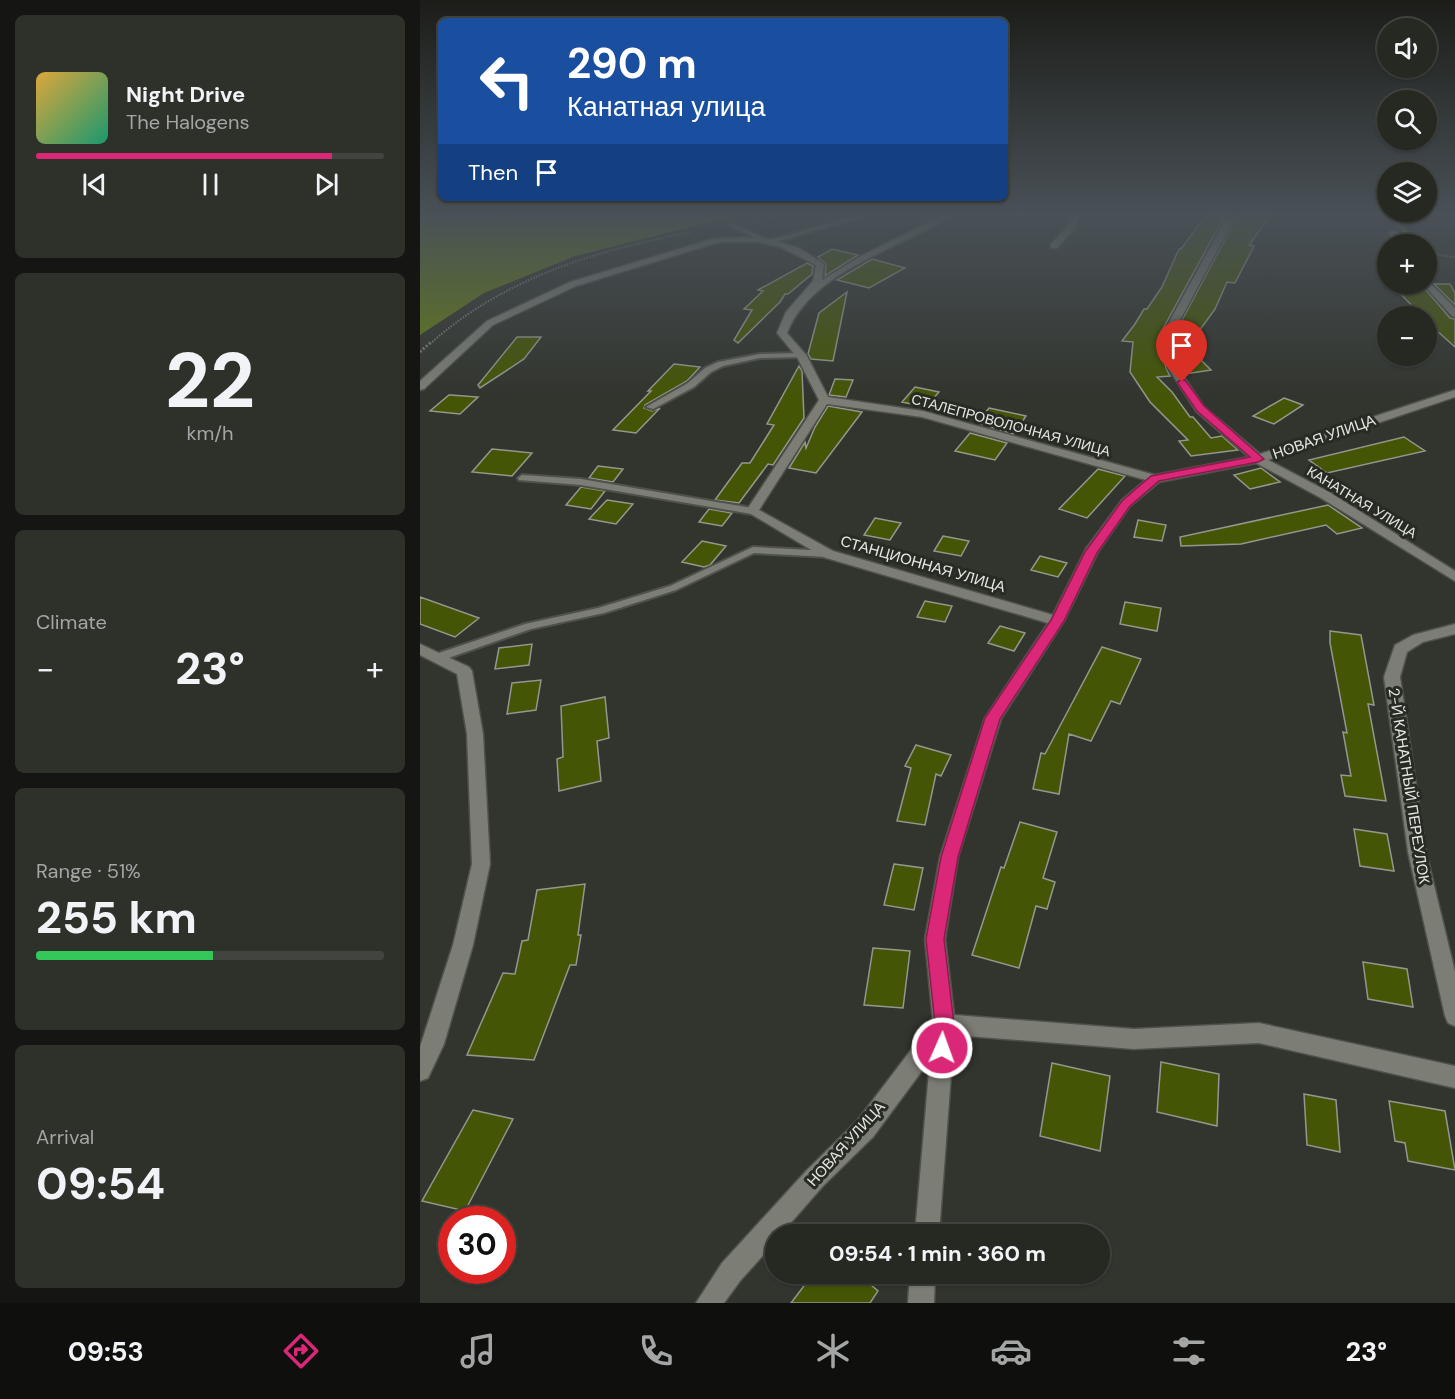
<!DOCTYPE html>
<html lang="en">
<head>
<meta charset="utf-8">
<style>
  :root { --surface:#262822; --page:#2e302a; --text:#f1f3f6; --muted:#a4a6a5; --line:#424440; --accent:#db2777 }
  body { margin:0; font-family:"DM Sans",sans-serif; background:var(--page); color:var(--text); height:100vh; display:flex; flex-direction:column; font-size:22px; white-space:nowrap }
  * { box-sizing:border-box; margin:0 }
  p { font-size:20px; color:var(--muted) }
  .icon { flex:none; width:33px; height:33px; fill:none; stroke:currentColor; stroke-width:2; stroke-linecap:round; stroke-linejoin:round }
  .map { position:relative; flex:1; overflow:hidden }
  .drawer { display:flex; flex-direction:column; gap:15px; padding:15px; background:#151613; width:420px }
  .drawer>* { flex:none }
  .hud { position:absolute; left:18px; top:18px; width:570px; height:183px; border-radius:9px; box-shadow:0 2px 4px #0004,0 0 0 2px var(--line); background:#1a4fa0; color:#fff; overflow:hidden }
  .tools { position:absolute; left:957px; top:18px; display:grid; gap:12px }
  .tools a { display:grid; place-items:center; width:60px; height:60px; border-radius:50%; background:var(--surface); box-shadow:0 2px 4px #0004,0 0 0 2px var(--line); font-size:30px }
  .speed { position:absolute; left:18px; top:1206px; display:flex; gap:12px; font-size:30px; font-weight:700; text-align:center }
  .speed>* { display:grid; place-content:center; width:78px; height:78px; border-radius:50%; background:var(--surface); box-shadow:0 2px 4px #0004,0 0 0 2px var(--line); line-height:1 }
  .speed .limit { border:9px solid #d22; background:#fff; color:#111 }
  .pin { position:absolute; display:grid; place-items:center; width:51px; height:51px; color:#fff; margin:-62px -26px; border-radius:50% 50% 50% 0; rotate:-45deg; box-shadow:0 0 6px #0007 }
  .pin .icon { rotate:45deg }
  .me { position:absolute; width:66px; margin:-33px; rotate:2deg; stroke-linejoin:round; filter:drop-shadow(0 0 4px #0008) }
  .turn { display:flex; align-items:center; gap:21px; height:126px; padding:0 30px; font-size:27px }
  .turn .icon { width:78px; height:78px; stroke-width:2.5 }
  .turn b { display:block; font-size:42px; line-height:51px }
  .then { display:flex; align-items:center; height:57px; padding:0 30px; background:#0003; gap:12px; font-size:22px }
  .big { font-size:45px; font-weight:700; line-height:1.1 }
  .drawer .card { flex:1; display:flex; flex-direction:column; justify-content:center; gap:9px; min-width:0; padding:0 21px; border-radius:9px; background:var(--page) }
  .drawer .dial { align-items:center; gap:0 }
  .dial b { font-size:78px; line-height:1 }
  .song { display:flex; align-items:center; gap:18px }
  .cover { width:72px; height:72px; border-radius:9px; background:linear-gradient(135deg,hsl(40 70% 55%),hsl(160 70% 35%)) }
  .played { height:6px; border-radius:3px; background:linear-gradient(90deg,var(--accent) 85%,var(--line) 85%) }
  .keys { display:flex; justify-content:space-around; direction:ltr }
  .heat { display:flex; justify-content:space-between; align-items:center; font-size:33px; direction:ltr }
  .charge { height:9px; border-radius:4px; background:linear-gradient(90deg,#34c759 51%,var(--line) 0) }
  .trip { position:absolute; left:345px; top:1224px; width:345px; height:60px; border-radius:30px; background:var(--surface); box-shadow:0 2px 4px #0004,0 0 0 2px var(--line); font-weight:700; line-height:60px; text-align:center }
  .dock { display:flex; height:96px; justify-content:space-around; align-items:center; background:#0f100e; color:var(--muted) }
  .dock .icon { width:42px; height:42px }
  .dock .selected { color:var(--accent) }
  .dock b { font-size:27px; color:var(--text) }
  main { display:flex; flex:1; min-height:0 }
  .map>svg:first-child { display:block }
</style>
</head>
<body>
<main>
<section class="drawer">
<div class="card">
<div class="song"><i class="cover"></i><div><b>Night Drive</b><p>The Halogens</p></div></div>
<div class="played"></div>
<div class="keys"><svg class="icon" aria-label="previous" viewBox="0 0 24 24"><path d="M18 5L8 12l10 7zM5 5v14"/></svg><svg class="icon" aria-label="pause" viewBox="0 0 24 24"><path d="M8 5v14M16 5v14"/></svg><svg class="icon" aria-label="next" viewBox="0 0 24 24"><path d="M6 5l10 7-10 7zM19 5v14"/></svg></div>
</div>
<div class="card dial"><b>22</b><p>km/h</p></div>
<div class="card"><p>Climate</p>
<div class="heat"><a>−</a><b class="big">23°</b><a>+</a></div>
</div>
<div class="card"><p>Range · 51%</p><b class="big">255 km</b><div class="charge"></div></div>
<div class="card"><p>Arrival</p><b class="big">09:54</b></div>
</section>
<div class="map">
<svg width="1035" height="1303" viewBox="0 0 1035 1303">
  <rect width="100%" height="100%" fill="#32352e"/>
  <path fill="#647c16" d="M0,215h329l-18,2 -156,39 -91,37 -64,42z"/>
  <g fill="none" stroke-linecap="round" stroke-linejoin="round">
    <path stroke="#647c16" stroke-width="4" d="M985,215l-10,5 21,24
      M1006,250l10,3"/>
  </g>
  <path fill="#445605" stroke="#94978f" stroke-width="1.5" d="M786,215h19l-66,121 7,32 4,8 -13,1 15,15 18,25h3l18,21 11,-2 16,14 -47,6 -12,-15 9,-1 -38,-38 -20,-30 3,-30 -11,-1 13,-17 9,-15h3l15,-22 17,-38h2z
    M818,215h33l-22,30 5,1 -19,37 -8,-1 -12,27 -16,22 -2,25 14,14 -26,4 -5,-7 -7,-30z
    M412,249l26,6 -33,21 1,-12 -8,-7z
    M452,259l33,9 -36,20 -32,-8z
    M387,263l6,3 -1,8 -24,20h-3l-5,8 -42,41 -4,-3 18,-30 -8,-1 19,-18 -5,-1z
    M975,284h26l29,34 5,1v28l-29,-26v-5h-4l-28,-29h3z
    M1014,284h16l5,9v12z
    M427,292l-14,69 -22,-2 -3,-5 11,-41z
    M97,337h24l-17,22 -44,29 -2,-3z
    M254,364l26,3 -13,14 -42,24 -1,3 8,3 8,-3 -24,25 -23,-3 38,-39h-3z
    M379,366l3,5 2,47 -31,47 -5,-1 -29,39 -24,-3 27,-37h8l24,-38 -7,-1z
    M415,379l18,1 -7,17 -17,-2z
    M495,387l24,5 -13,15 -24,-5z
    M29,395h2l27,2 -18,17 -30,-3z
    M864,398l19,7 -29,19 -21,-8z
    M408,406l34,6 -46,61 -27,-5 16,-26 1,6 9,-21z
    M569,408l37,8 -12,18 -37,-11z
    M550,433l37,10 -12,17 -40,-9z
    M984,437l21,14 -98,22 -18,-13z
    M72,449l40,4 -20,23 -40,-4z
    M178,466l25,3 -10,13 -24,-4z
    M841,468l19,14 -30,7 -16,-14z
    M678,469l27,7 -38,42 -28,-9z
    M161,487l24,4 -14,18 -25,-4z
    M187,500l26,4 -17,20 -27,-5z
    M908,505l34,23 -25,6 -11,-9 -85,19 -60,2 -1,-9z
    M289,509l23,4 -10,13 -23,-4z
    M455,518l26,5 -11,17 -26,-5z
    M718,520l28,5 -4,16 -28,-4z
    M523,536l26,5 -8,15 -27,-5z
    M282,541l24,5 -16,19 -6,2 -22,-5z
    M620,556l27,7 -9,14 -27,-7z
    M0,597l59,21 -24,19 -35,-13z
    M505,601l27,5 -7,16 -28,-5z
    M705,602l36,6 -4,23 -37,-7z
    M580,626l25,7 -11,18 -26,-8z
    M910,631l31,4 13,70 -6,-1 18,97 -41,-5 -4,-21 10,1 -8,-44 4,1 -17,-90z
    M112,644l-3,21 -34,4 4,-21z
    M682,647l39,12 -21,45 -9,-3 -20,40 -22,-7 -10,60 -26,-5 8,-36 4,1z
    M121,680l-5,30 -29,4 5,-31z
    M185,697l4,41 -12,3 4,40 -42,10 -2,-32 6,-2 -2,-51z
    M496,745l35,10 -10,21 -5,-2 -11,51 -28,-4 14,-53 -6,-2z
    M600,822l37,10 -14,46 12,4 -8,27 -11,-3 -17,62 -47,-13 29,-88 3,1z
    M934,829l33,5 7,37 -34,-5z
    M474,864l29,4 -9,42 -30,-5z
    M165,884l-7,51h3l-5,30h-6l-36,95 -67,-5 36,-82 12,1 7,-33 6,-1 9,-50z
    M453,948l37,3 -7,57 -39,-3z
    M943,962l44,7 6,38 -45,-8z
    M741,1062l58,12 -2,52 -60,-14z
    M632,1063l58,13 -10,75 -60,-15z
    M884,1094l32,6 4,52 -33,-7z
    M969,1101l56,10 10,59 -47,-9 -3,-18 -10,-2z
    M53,1110l40,9 -48,92 -43,-10z
    M393,1274h45l20,17 -8,12h-79z"/>
  <g fill="none" stroke-linecap="round" stroke-linejoin="round">
    <defs>
      <path id="service" d="M440,215h9l-100,29 -41,-19 5,-1 36,16z
        M381,353l4,2 -1,2 -44,1 -37,8 -12,6 -17,15 -41,22 -7,-2 42,-24 17,-15 13,-6 42,-8z
        M102,475l59,4 171,29 4,3 -4,3 -171,-29 -62,-5 -1,-2z
        M333,547l75,4 5,3 -5,3 -74,-4 -78,37 -72,23 -73,16 -94,33 -5,-4 1,-3 92,-31 73,-16 72,-22z"/>
      <path id="minor" d="M523,215h10c-10,8 -25,14 -37,20 -46,23 -109,47 -129,98l20,23 21,41 95,14 232,64 94,-18 -53,-46 -28,-43 -7,-31 67,-122h8l-65,122 7,31 26,39 56,47 195,-64v7l-187,63 61,32 126,79v10l-134,-83 -65,-35 -97,19 -29,24 -32,46 -34,69 -63,98 -43,138 -13,82 9,76 180,14 125,-6 196,43v22l-196,-45 -125,6 -180,-14 -15,199h-24l15,-174 -57,77 -50,49 -42,48h-5v7l-36,40 -16,22h-28l26,-40 85,-93 50,-49 76,-100 -8,-82 15,-82 45,-139 63,-95 -225,-66 -77,-46 73,-111 -22,-43 -20,-24 9,-21 27,-31 3,-16 -36,-18 -23,-5h-28l-13,1 -140,43 -83,39 -69,64 -4,1v-9l67,-60 83,-39 142,-43 31,-2 27,2 29,9 25,16 -2,16 39,-24zM407,404l95,13 224,63 -24,20 -36,49 -33,66 -220,-64 -74,-41z
        M651,215h8l-4,13 -18,20h-6v-4l16,-17z
        M970,231h6l9,13h-8l-8,-11z
        M1006,279l29,29v9l-3,-1 -29,-32h3z
        M1035,624v10l-32,8 -16,10 -7,25 26,175 29,120v54l-7,-3 -3,-7 -37,-164 -24,-175 11,-32 18,-10z
        M0,644l49,23 3,4 11,63 7,130 -17,81 -29,99 -16,34 -8,3v-34l33,-102 19,-81 -5,-130 -10,-60 -37,-19z
        M490,1274h25l-1,29h-26z"/>
    </defs>
    <use href="#service" stroke="#4f514b" stroke-width="4"/>
    <use href="#minor" stroke="#4f514b" stroke-width="3"/>
    <path stroke="#7a7d77" stroke-width="2" stroke-dasharray="1.5 1.5" stroke-linecap="butt" d="M333,221l26,-6
      M1006,253l29,4
      M10,344c73,-66 167,-94 262,-112"/>
    <path stroke="#7a7d77" stroke-width="3" stroke-dasharray="2 2" stroke-linecap="butt" d="M0,352l11,-10"/>
    <use href="#service" fill="#7c7e76" fill-rule="evenodd"/>
    <use href="#minor" fill="#7c7e76" fill-rule="evenodd"/>
  </g>
  <linearGradient id="sky" x2="0" y2="1"><stop stop-color="#1c1d19"/><stop offset="0.54" stop-color="#495157"/><stop offset="1" stop-color="#495157" stop-opacity="0"/></linearGradient>
  <rect width="1035" height="397" fill="url(#sky)"/>
  <path fill="#db2777" stroke="#8e194d" stroke-width="1.5" d="M762,379l3,1 19,26 60,53 -6,3 -99,19 -29,25 -33,47 -33,68 -64,98 -42,138 -14,82 10,85 -2,24 -3,6 -7,3 -7,-3 -2,-6 2,-24 -9,-85 15,-82 44,-139 66,-98 34,-68 37,-51 29,-25 99,-19 -53,-46 -20,-29z"/>
  <g text-anchor="middle" dominant-baseline="central" stroke-width="6" stroke-linejoin="round" paint-order="stroke">
    <g font-size="14" fill="#e4e6e1" stroke="#282b24">
      <text transform="translate(591 425) rotate(15)">СТАЛЕПРОВОЛОЧНАЯ УЛИЦА</text>
      <text transform="translate(942 502) rotate(31)">КАНАТНАЯ УЛИЦА</text>
    </g>
    <g font-size="15" fill="#e4e6e1" stroke="#282b24">
      <text transform="translate(904 437) rotate(-19)">НОВАЯ УЛИЦА</text>
      <text transform="translate(503 564) rotate(16)">СТАНЦИОННАЯ УЛИЦА</text>
      <text transform="translate(989 786) rotate(81)">2-Й КАНАТНЫЙ ПЕРЕУЛОК</text>
      <text transform="translate(426 1144) rotate(-48)">НОВАЯ УЛИЦА</text>
    </g>
  </g>
</svg>
<div class="tools">
<a><svg class="icon" aria-label="sound" viewBox="0 0 24 24"><path d="M4 9h4l5-4v14l-5-4H4zM17 9q2 3 0 6"/></svg></a>
<a><svg class="icon" aria-label="search" viewBox="0 0 24 24"><circle cx="10" cy="10" r="6"/><path d="M15 15l6 6"/></svg></a>
<a><svg class="icon" aria-label="layers" viewBox="0 0 24 24"><path d="M12 4l9 5-9 5-9-5zM3 14l9 5 9-5"/></svg></a>
<a>+</a>
<a>−</a>
</div>
<div class="speed"><div class="limit">30</div></div>
<div class="pin" style="left:762px;top:382px;background:#d93025"><svg class="icon" aria-label="arrive" viewBox="0 0 24 24"><path d="M6 21V4h12l-3 4 3 4H6"/></svg></div>
<svg class="me" style="left:522px;top:1048px" viewBox="-20 -20 40 40"><circle r="17" fill="#db2777" stroke="#fff" stroke-width="3"/><path d="M0-11L8 9 0 5-8 9z" fill="#fff"/></svg>
<div class="trip">09:54 · 1 min · 360 m</div>
<div class="hud">
<div class="turn"><svg class="icon" aria-label="left" viewBox="0 0 24 24"><path d="M17 20v-9H6M10 6l-5 5 5 5"/></svg><div><b>290 m</b>Канатная улица</div></div>
<div class="then">Then<svg class="icon" aria-label="arrive" viewBox="0 0 24 24"><path d="M6 21V4h12l-3 4 3 4H6"/></svg></div>
</div>
</div>
</main>
<nav class="dock">
<b>09:53</b>
<svg class="icon selected" aria-label="directions" viewBox="0 0 24 24"><path d="M12 3l9 9-9 9-9-9zM9 14v-3h6M13 9l2 2-2 2"/></svg>
<svg class="icon" aria-label="music" viewBox="0 0 24 24"><path d="M9 18V5l10-2v13"/><circle cx="6" cy="18" r="3"/><circle cx="16" cy="16" r="3"/></svg>
<svg class="icon" aria-label="phone" viewBox="0 0 24 24"><path d="M5 4h4l2 5-3 2q2 4 5 5l2-3 5 2v4C11 20 4 13 5 4z"/></svg>
<svg class="icon" aria-label="climate" viewBox="0 0 24 24"><path d="M12 3v18M4 7l16 10M4 17L20 7"/></svg>
<svg class="icon" aria-label="car" viewBox="0 0 24 24"><path d="M5 17H2v-5l4-1 3-4h7l3 4 3 1v5h-3M9 17h6M6 11h13"/><circle cx="7" cy="17" r="2"/><circle cx="17" cy="17" r="2"/></svg>
<svg class="icon" aria-label="filters" viewBox="0 0 24 24"><path d="M4 7h16M4 17h16"/><circle cx="9" cy="7" r="2"/><circle cx="15" cy="17" r="2"/></svg>
<b>23°</b>
</nav>
</body>
</html>
